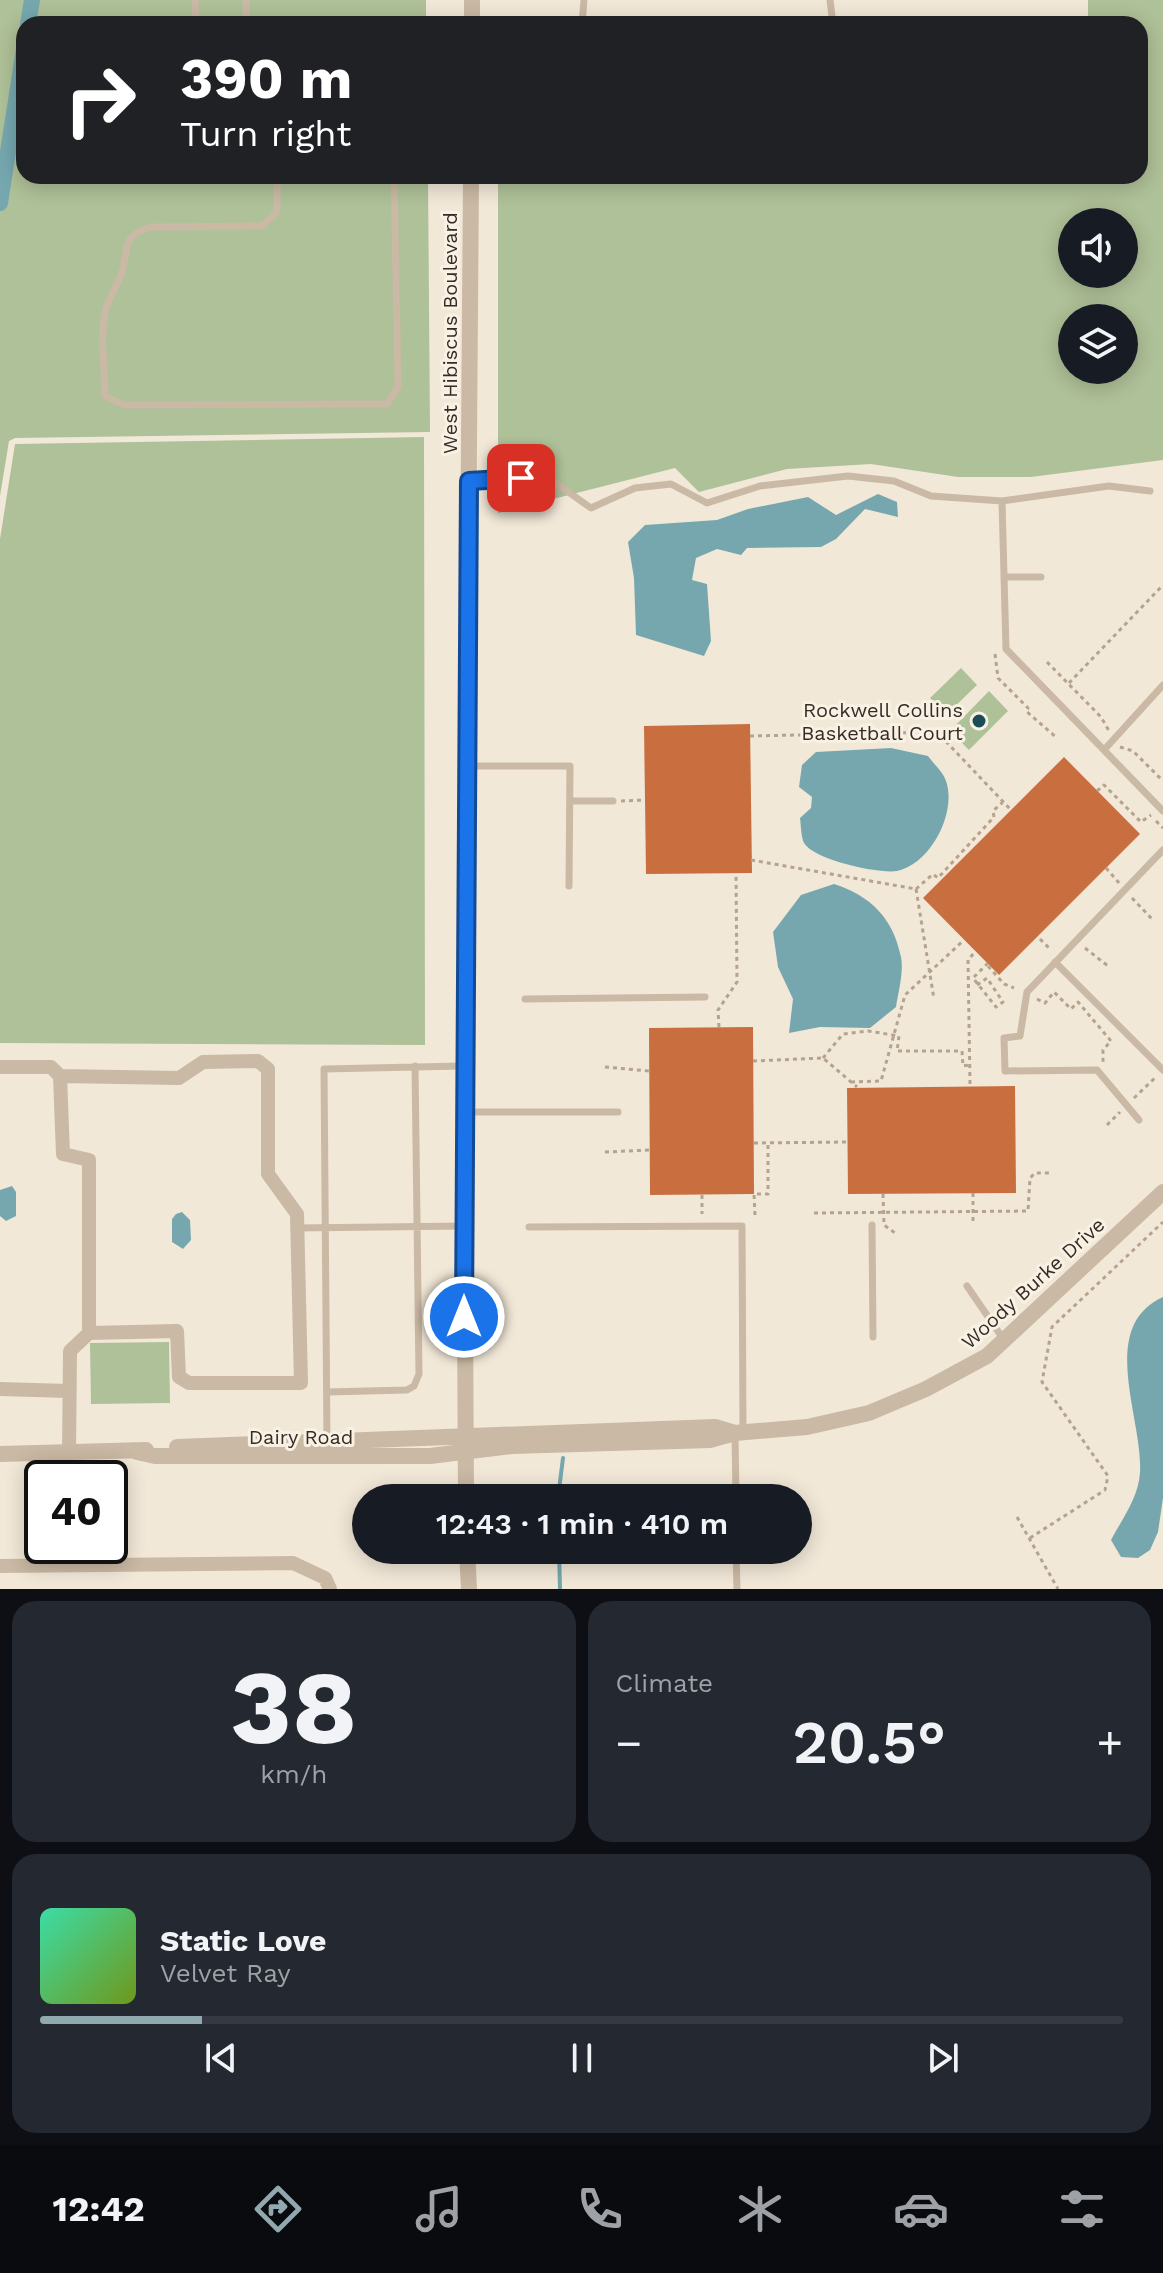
<!DOCTYPE html>
<html lang="en">
<head>
<meta charset="utf-8">
<style>
  :root { --surface:#171b24; --page:#242831; --text:#f1f3f6; --muted:#9ea1a6; --line:#363941; --accent:#91a8ae }
  body { margin:0; font-family:"Work Sans",sans-serif; background:var(--page); color:var(--text); height:100vh; display:flex; flex-direction:column; font-size:30px; white-space:nowrap }
  * { box-sizing:border-box; margin:0 }
  p { font-size:26px; color:var(--muted) }
  .icon { flex:none; width:44px; height:44px; fill:none; stroke:currentColor; stroke-width:2; stroke-linecap:round; stroke-linejoin:round }
  .map { position:relative; height:1589px; overflow:hidden }
  .side { display:flex; flex-direction:column; gap:12px; padding:12px; background:#0d0f14; flex:1 }
  .side>* { flex:none }
  .banner { position:absolute; left:16px; top:16px; width:1132px; height:168px; border-radius:24px; box-shadow:0 4px 20px #0003; background:#202124; color:#fff; overflow:hidden }
  .fabs { position:absolute; left:1058px; top:208px; display:grid; gap:16px }
  .fabs a { display:grid; place-items:center; width:80px; height:80px; border-radius:50%; background:var(--surface); box-shadow:0 4px 20px #0003; font-size:40px }
  .speed { position:absolute; left:24px; top:1460px; display:flex; gap:16px; font-size:40px; font-weight:700; text-align:center }
  .speed>* { display:grid; place-content:center; width:104px; height:104px; border-radius:50%; background:var(--surface); box-shadow:0 4px 20px #0003; line-height:1 }
  .speed .limit { border:4px solid #111; border-radius:12px; background:#fff; color:#111 }
  .pin { position:absolute; display:grid; place-items:center; width:68px; height:68px; color:#fff; margin:-34px; border-radius:16px; box-shadow:0 4px 12px #0006 }
  .me { position:absolute; width:88px; margin:-44px; rotate:0deg; stroke-linejoin:round; filter:drop-shadow(0 0 6px #0008) }
  .turn { display:flex; align-items:center; gap:28px; height:168px; padding:0 32px; font-size:36px }
  .turn .icon { width:104px; height:104px; stroke-width:2.5 }
  .turn b { display:block; font-size:56px; line-height:68px }
  .big { font-size:60px; font-weight:600; line-height:1.1 }
  .side .card { flex:1; display:flex; flex-direction:column; justify-content:center; gap:12px; min-width:0; padding:0 28px; border-radius:24px; background:var(--page) }
  .side .dial { align-items:center; gap:0 }
  .dial b { font-size:104px; line-height:1 }
  .song { display:flex; align-items:center; gap:24px }
  .cover { width:96px; height:96px; border-radius:12px; background:linear-gradient(135deg,hsl(160 70% 55%),hsl(80 70% 35%)) }
  .played { height:8px; border-radius:4px; background:linear-gradient(90deg,var(--accent) 15%,var(--line) 15%) }
  .keys { display:flex; justify-content:space-around; direction:ltr }
  .heat { display:flex; justify-content:space-between; align-items:center; font-size:44px; direction:ltr }
  .side .tiles { flex:1; display:grid; gap:12px; grid-template-columns:1fr 1fr }
  .card:last-child { grid-column:span 2 }
  .trip { position:absolute; left:352px; top:1484px; width:460px; height:80px; border-radius:40px; background:var(--surface); box-shadow:0 4px 20px #0003; font-weight:600; line-height:80px; text-align:center }
  .dock { display:flex; height:128px; justify-content:space-around; align-items:center; background:#090b0e; color:var(--muted) }
  .dock .icon { width:56px; height:56px }
  .dock .current { color:var(--accent) }
  .dock b { font-size:36px; color:var(--text) }
  .map>svg:first-child { display:block }
</style>
</head>
<body>
<div class="map">
<svg width="1163" height="1589" viewBox="0 0 1163 1589">
  <rect width="100%" height="100%" fill="#f2e8d8"/>
  <path fill="#afc198" fill-rule="evenodd" d="M0,0h426v24h-402v152h404l2,256 -415,6 -6,3 -9,55z
    M1088,0h75v460l-132,17h-73l-87,-13 -84,5 -88,23 -24,-24 -177,45v-337h642v-152h-52zM1072,222h52v52h-52zM1072,318h52v52h-52z
    M424,437l1,608 -425,-2v-504l15,-95z
    M961,668l16,17 -31,30 -16,-17z
    M989,691l19,20 -39,39 -19,-19z
    M169,1342l1,61 -79,1 -1,-61z"/>
  <path fill="#76a7af" d="M878,494l19,8 1,15 -33,-8 -29,30 -15,8 -74,1 -6,7 -24,-6 -21,9 -4,22 15,4 4,57 -7,15 -68,-21 -2,-57 -6,-36 17,-17 72,-5 31,-11 60,-12 28,18z
    M891,748l37,8c5,7 15,16 18,25 11,31 -15,83 -49,90 -18,3 -83,-11 -93,-28 -3,-6 -3,-18 -4,-25l11,-10 1,-11 -13,-10 3,-22 14,-13z
    M834,884c37,12 59,34 67,73 3,15 -3,36 -5,50l-26,21 -50,-1 -31,6 4,-34 -15,-32 -5,-35 28,-37z
    M12,1186l4,6v24l-10,5 -6,-5v-26z
    M182,1212l8,8 1,20 -8,9 -11,-7v-23l4,-5z
    M1163,1297v201l-5,34 -8,18 -12,8 -17,-1 -10,-17c11,-21 28,-43 29,-68 3,-54 -43,-145 23,-175z"/>
  <g fill="none" stroke-linecap="round" stroke-linejoin="round">
    <path stroke="#76a7af" stroke-width="4" d="M558,1498l5,-40
      M559,1550l1,39"/>
    <path stroke="#76a7af" stroke-width="16" d="M28,24l4,-24
      M0,203l24,-154"/>
  </g>
  <path fill="#c96e3f" d="M750,724l2,149 -106,1 -2,-148z
    M1064,757l76,77 -141,141 -76,-77z
    M753,1027l1,167 -104,1 -1,-167z
    M1015,1086l1,107 -168,1 -1,-106z"/>
  <g fill="none" stroke-linecap="round" stroke-linejoin="round">
    <path stroke="#b5a38e" stroke-width="3" stroke-dasharray="4 4" stroke-linecap="butt" d="M995,654l3,24 30,30 -2,3 31,27
      M1047,662l54,55 8,14
      M1069,683l94,-98
      M750,736l187,-4 74,78
      M1120,747l13,4 30,30
      M1097,791l7,-6 37,37 10,-7
      M621,801l24,-1
      M1156,821l7,7
      M751,860l165,29
      M1106,868l13,15
      M916,889l17,-15 5,4 56,-61 -1,-6 10,-9
      M916,889l18,110
      M1132,898l21,22
      M1040,939l11,11
      M1085,948l23,18
      M988,966l16,18 10,4
      M977,985l10,-7 16,24 -7,5 -23,-29 15,-15
      M1037,999l8,4 9,-11 17,17 7,-7 33,39 -8,9v12
      M719,1027l-1,-17 19,-28 -1,-109
      M823,1058l20,-24 25,-3 31,5 -2,15h65l1,15 7,-1
      M753,1061l70,-3 34,29
      M605,1067l44,4
      M851,1082l30,-1 24,-86 59,-55
      M970,1084l-2,-124 6,-7
      M1134,1098l23,-22
      M1107,1125l13,-13
      M754,1143l94,-1
      M605,1152l45,-2
      M973,1193v31
      M883,1194l1,31 11,8
      M702,1195v19
      M814,1213l214,-2 2,-33 5,-5h14
      M755,1215l-1,-21h14v-52
      M1017,1517l41,72
      M1030,1538l75,-48 3,-14 -66,-94 10,-55 111,-105"/>
    <path stroke="#cab9a4" stroke-width="7" d="M195,0l1,24
      M246,0v24
      M830,0l3,24
      M582,24l2,-24
      M277,176v36l-15,14 -111,1c-32,9 -21,23 -30,48 -4,11 -12,22 -15,34 -7,26 -1,60 -1,87l19,9 263,-1 11,-17 -4,-211
      M471,481l76,-4 44,31 44,-20 36,-4 36,19 53,-17 88,-10 46,5 37,15 71,5 107,-15 41,5
      M1002,501l4,148 157,162
      M1004,577h37
      M1104,750l59,-65
      M469,766h101l-1,120
      M571,801h42
      M1055,962l108,108
      M525,999l180,-2
      M464,1112h154
      M1139,1120l-42,-50 -92,1 -1,-33 16,-2 7,-44 136,-142
      M872,1225l1,112
      M529,1227l213,-1 1,204
      M297,1228l168,-2
      M967,1286l37,54
      M327,1392l80,-2 7,-4 5,-12 -4,-308
      M735,1435l1,63
      M327,1442l-3,-373 138,-3
      M736,1550l1,39"/>
    <path stroke="#cab9a4" stroke-width="14" d="M0,1067h51l9,9 119,2 24,-16 55,-1 10,8v105l29,40 4,169h-112l-10,-6 -2,-46 -88,2
      M60,1076l3,78 26,6v173l-19,18 -1,103
      M0,1389l68,2
      M0,1566l293,-3 32,15 5,11"/>
    <path stroke="#cab9a4" stroke-width="16" d="M472,24v-24
      M177,1447l538,-20 20,6
      M137,1452l18,4h275l82,-10 198,-6 25,-7 72,-6 62,-14 57,-24 61,-33 176,-164
      M0,1454l146,-4
      M466,1498l-2,-386 7,-936
      M467,1550l2,39"/>
  </g>
  <g fill="none" stroke-linecap="round" stroke-linejoin="round">
    <defs>
      <path id="route" d="M464,1317l5,-836 52,-3"/>
    </defs>
    <use href="#route" stroke="#114b97" stroke-width="20"/>
    <use href="#route" stroke="#1a73e8" stroke-width="14"/>
  </g>
  <circle fill="#1b4d57" stroke="#f9f2e4" stroke-width="3" cx="979" cy="721" r="8"/>
  <g text-anchor="middle" dominant-baseline="central" stroke-width="6" stroke-linejoin="round" paint-order="stroke">
    <g font-size="20" fill="#352c26" stroke="#f9f2e4">
      <text transform="translate(450 333) rotate(-90)">West Hibiscus Boulevard</text>
      <text transform="translate(1033 1283) rotate(-42)">Woody Burke Drive</text>
      <text x="301" y="1437">Dairy Road</text>
    </g>
    <g font-size="20" fill="#352c26" stroke="#f9f2e4" text-anchor="end">
      <text x="963" y="710">Rockwell Collins<tspan x="963" dy="23">Basketball Court</tspan></text>
    </g>
  </g>
</svg>
<div class="fabs">
<a><svg class="icon" aria-label="sound" viewBox="0 0 24 24"><path d="M4 9h4l5-4v14l-5-4H4zM17 9q2 3 0 6"/></svg></a>
<a><svg class="icon" aria-label="layers" viewBox="0 0 24 24"><path d="M12 4l9 5-9 5-9-5zM3 14l9 5 9-5"/></svg></a>
</div>
<div class="speed"><div class="limit">40</div></div>
<div class="pin" style="left:521px;top:478px;background:#d93025"><svg class="icon" aria-label="arrive" viewBox="0 0 24 24"><path d="M6 21V4h12l-3 4 3 4H6"/></svg></div>
<svg class="me" style="left:464px;top:1317px" viewBox="-20 -20 40 40"><circle r="17" fill="#1a73e8" stroke="#fff" stroke-width="3"/><path d="M0-11L8 9 0 5-8 9z" fill="#fff"/></svg>
<div class="trip">12:43 · 1 min · 410 m</div>
<div class="banner">
<div class="turn"><svg class="icon" aria-label="right" viewBox="0 0 24 24"><path d="M7 20v-9h11M14 6l5 5-5 5"/></svg><div><b>390 m</b>Turn right</div></div>
</div>
</div>
<section class="side">
<div class="tiles">
<div class="card dial"><b>38</b><p>km/h</p></div>
<div class="card"><p>Climate</p>
<div class="heat"><a>−</a><b class="big">20.5°</b><a>+</a></div>
</div>
<div class="card">
<div class="song"><i class="cover"></i><div><b>Static Love</b><p>Velvet Ray</p></div></div>
<div class="played"></div>
<div class="keys"><svg class="icon" aria-label="previous" viewBox="0 0 24 24"><path d="M18 5L8 12l10 7zM5 5v14"/></svg><svg class="icon" aria-label="pause" viewBox="0 0 24 24"><path d="M8 5v14M16 5v14"/></svg><svg class="icon" aria-label="next" viewBox="0 0 24 24"><path d="M6 5l10 7-10 7zM19 5v14"/></svg></div>
</div>
</div>
</section>
<nav class="dock">
<b>12:42</b>
<svg class="icon current" aria-label="directions" viewBox="0 0 24 24"><path d="M12 3l9 9-9 9-9-9zM9 14v-3h6M13 9l2 2-2 2"/></svg>
<svg class="icon" aria-label="music" viewBox="0 0 24 24"><path d="M9 18V5l10-2v13"/><circle cx="6" cy="18" r="3"/><circle cx="16" cy="16" r="3"/></svg>
<svg class="icon" aria-label="phone" viewBox="0 0 24 24"><path d="M5 4h4l2 5-3 2q2 4 5 5l2-3 5 2v4C11 20 4 13 5 4z"/></svg>
<svg class="icon" aria-label="climate" viewBox="0 0 24 24"><path d="M12 3v18M4 7l16 10M4 17L20 7"/></svg>
<svg class="icon" aria-label="car" viewBox="0 0 24 24"><path d="M5 17H2v-5l4-1 3-4h7l3 4 3 1v5h-3M9 17h6M6 11h13"/><circle cx="7" cy="17" r="2"/><circle cx="17" cy="17" r="2"/></svg>
<svg class="icon" aria-label="filters" viewBox="0 0 24 24"><path d="M4 7h16M4 17h16"/><circle cx="9" cy="7" r="2"/><circle cx="15" cy="17" r="2"/></svg>
</nav>
</body>
</html>
